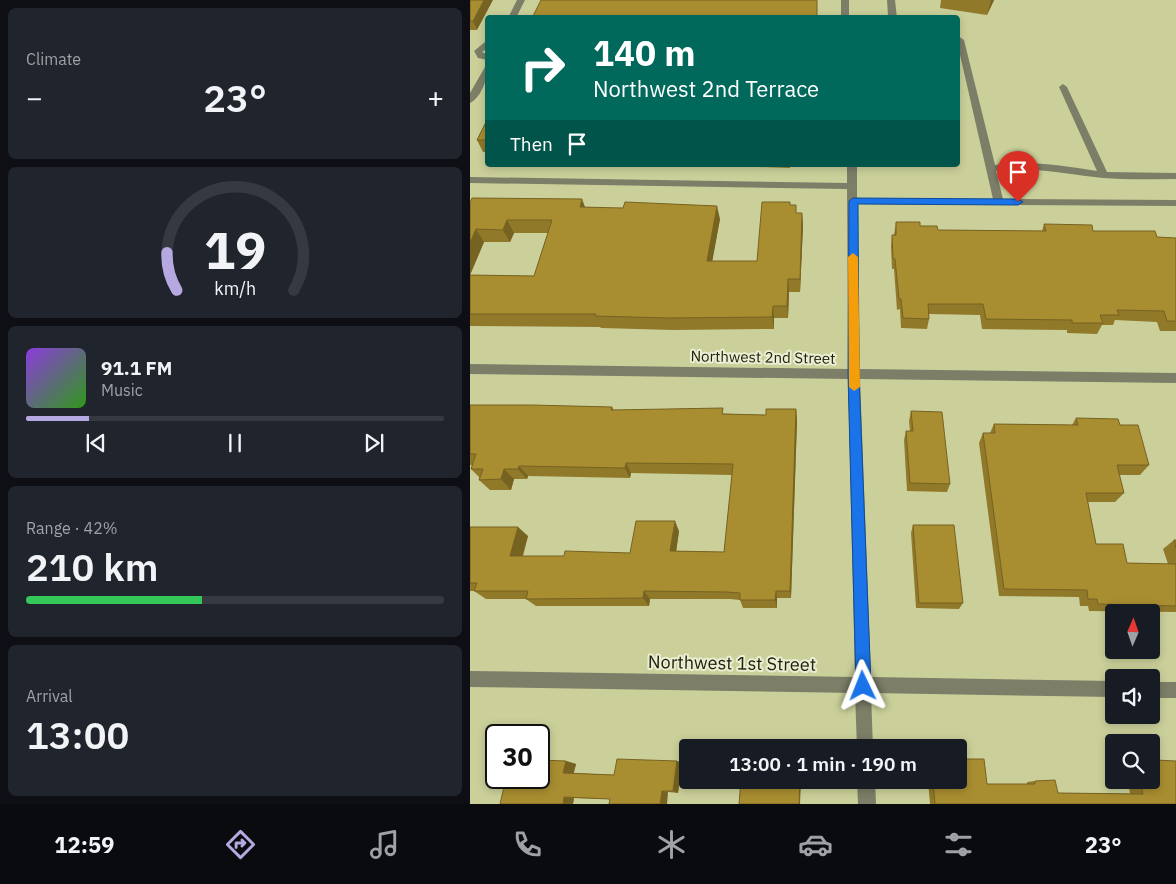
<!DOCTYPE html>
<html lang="en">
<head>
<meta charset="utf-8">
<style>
  :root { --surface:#171b24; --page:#20242c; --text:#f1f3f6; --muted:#9ea1a6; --line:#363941; --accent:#b6a8e0 }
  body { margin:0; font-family:"IBM Plex Sans",sans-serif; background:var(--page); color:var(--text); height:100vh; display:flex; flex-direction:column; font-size:19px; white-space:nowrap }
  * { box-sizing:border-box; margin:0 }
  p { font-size:16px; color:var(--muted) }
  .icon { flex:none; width:28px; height:28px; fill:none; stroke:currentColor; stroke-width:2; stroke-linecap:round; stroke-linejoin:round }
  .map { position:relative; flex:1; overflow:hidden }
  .details { display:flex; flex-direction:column; gap:8px; padding:8px; background:#0d0f14; width:470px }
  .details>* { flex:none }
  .top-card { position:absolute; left:15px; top:15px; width:475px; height:152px; border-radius:5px; box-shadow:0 2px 8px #0003; background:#00695c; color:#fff; overflow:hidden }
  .needle { width:32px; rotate:2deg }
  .controls { position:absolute; left:635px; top:604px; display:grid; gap:10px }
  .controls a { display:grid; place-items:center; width:55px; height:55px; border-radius:5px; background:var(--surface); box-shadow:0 2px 8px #0003; font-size:25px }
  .speed { position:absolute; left:15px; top:724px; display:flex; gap:10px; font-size:25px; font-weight:700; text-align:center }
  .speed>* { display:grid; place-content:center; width:65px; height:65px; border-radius:50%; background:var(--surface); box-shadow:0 2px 8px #0003; line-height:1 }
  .speed .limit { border:2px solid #111; border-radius:8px; background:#fff; color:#111 }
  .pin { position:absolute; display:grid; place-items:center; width:42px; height:42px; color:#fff; margin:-51px -21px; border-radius:50% 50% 50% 0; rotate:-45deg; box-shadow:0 0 5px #0007 }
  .pin .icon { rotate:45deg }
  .me { position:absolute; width:55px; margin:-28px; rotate:358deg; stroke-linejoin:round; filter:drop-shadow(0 0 4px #0008) }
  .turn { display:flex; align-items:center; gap:18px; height:105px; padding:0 25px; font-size:22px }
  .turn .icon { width:65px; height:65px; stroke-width:2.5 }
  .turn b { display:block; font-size:35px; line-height:42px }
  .then { display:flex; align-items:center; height:48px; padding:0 25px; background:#0003; gap:10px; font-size:19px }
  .big { font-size:38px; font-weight:600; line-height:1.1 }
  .details .tile { flex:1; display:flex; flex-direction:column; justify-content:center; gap:8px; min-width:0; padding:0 18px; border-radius:8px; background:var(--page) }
  .details .dial { align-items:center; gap:0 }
  .dial svg { height:130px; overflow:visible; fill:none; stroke:var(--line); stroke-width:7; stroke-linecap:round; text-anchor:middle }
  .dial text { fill:var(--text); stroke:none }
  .song { display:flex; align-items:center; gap:15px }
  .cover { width:60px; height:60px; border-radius:8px; background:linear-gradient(135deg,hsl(270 70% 55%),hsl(110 70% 35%)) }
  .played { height:5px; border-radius:2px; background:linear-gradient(90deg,var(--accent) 15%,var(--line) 15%) }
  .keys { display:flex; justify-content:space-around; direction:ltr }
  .heat { display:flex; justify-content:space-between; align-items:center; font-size:28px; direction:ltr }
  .charge { height:8px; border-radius:4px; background:linear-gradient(90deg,#34c759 42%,var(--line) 0) }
  .trip { position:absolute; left:209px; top:739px; width:288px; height:50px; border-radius:5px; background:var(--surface); box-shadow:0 2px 8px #0003; font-weight:600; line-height:50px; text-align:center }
  .tabs { display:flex; height:80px; justify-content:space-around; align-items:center; background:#090b0e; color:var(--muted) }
  .tabs .icon { width:35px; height:35px }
  .tabs .on { color:var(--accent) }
  .tabs b { font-size:22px; color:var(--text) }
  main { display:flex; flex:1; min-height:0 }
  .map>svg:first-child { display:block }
</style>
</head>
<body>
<main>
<section class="details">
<div class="tile"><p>Climate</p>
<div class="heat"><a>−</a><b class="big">23°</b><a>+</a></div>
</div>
<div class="tile dial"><svg viewBox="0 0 100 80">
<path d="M14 69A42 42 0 1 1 86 69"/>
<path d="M14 69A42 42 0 0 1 8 46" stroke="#b6a8e0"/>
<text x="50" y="56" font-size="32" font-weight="700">19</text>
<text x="50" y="72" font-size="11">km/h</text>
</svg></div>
<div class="tile">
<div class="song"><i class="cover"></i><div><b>91.1 FM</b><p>Music</p></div></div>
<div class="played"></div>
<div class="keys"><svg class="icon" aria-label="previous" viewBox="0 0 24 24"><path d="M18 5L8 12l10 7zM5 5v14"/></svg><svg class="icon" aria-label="pause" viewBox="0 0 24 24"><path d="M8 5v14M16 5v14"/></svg><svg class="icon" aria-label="next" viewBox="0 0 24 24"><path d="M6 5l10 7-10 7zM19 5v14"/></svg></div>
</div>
<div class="tile"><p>Range · 42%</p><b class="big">210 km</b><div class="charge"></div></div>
<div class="tile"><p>Arrival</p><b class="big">13:00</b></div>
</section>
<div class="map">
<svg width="706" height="804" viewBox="0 0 706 804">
  <rect width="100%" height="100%" fill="#cbd09a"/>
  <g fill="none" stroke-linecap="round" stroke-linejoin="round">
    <path fill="#7c7e68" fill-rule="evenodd" d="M47,0h8l-9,18h-8z
      M371,0h8v18h-8z
      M417,0h8l2,18 -9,-2z
      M488,36l6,4 31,125c35,-5 67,1 102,6l-38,-84 4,-3 4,3 40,85 69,1v6c-24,0 -49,1 -73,-1 -38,-4 -68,-12 -107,-7l7,28 173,1v6l-319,-2 3,165 316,4v10l-316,-4 11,298 243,4v16l-243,-4 2,55h-16l-2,-55 -385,-6v-16l385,6 -7,-298 -378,-5v-10l378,5 -1,-180 -377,-6v-6l377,6v-18h10v33l136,1 -35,-153z
      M15,42h3v6l-6,4 6,3v5l-10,-2 -4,-7z
      M15,67h3c0,11 -7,31 -18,36v-10z
      M681,682h25v16h-25z
      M387,780h18l1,24h-18z"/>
  </g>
  <path fill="#91792a" d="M0,0l7,30h-7z
    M471,0h53l-7,15 -47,-7z
    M18,118v34h-5l-6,-12z
    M289,165h31v3l-31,-1z
    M0,203l115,4 135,12 -8,42h45l33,-56 6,8h6l1,13 -3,66h-11l-1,26h-14v11l-101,1 -72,-2 -1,-1 -130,-1v-51l64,1 14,-43h-34l-4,9h-26l-14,33z
    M426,222l42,8 104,1 2,-7 49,7 64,6 19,1v93h-16l-3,-9 -42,-2 -2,5h-11l-5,9 -30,-1v-3l-85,-1 -2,-14 -51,-1v5l-2,10 -26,-1 -1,-19 -3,1 -3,-41h-2l-1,-23 1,-11h2z
    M0,405l142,2 2,3 152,5 30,-6 1,12 -6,177h-14v10h-34l-3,-8 -10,-1h-80l-1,7h-113l-10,-7h-40l-12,-8h-4v-64l58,9 -5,20h41l66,-3 49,-22 -3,20 48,1 8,-77 -101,-2 -1,5 -102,-2 -1,3h-13l-3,11h-21l-11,-10 1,-2 -9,-9 1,-4h-2z
    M441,411l39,73 -3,8 -40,-1 -3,-51 2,-9h4l-1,-10z
    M606,418l44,7 29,40 -9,10h-21l5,18 -9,9h-27l8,42 31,19 41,1 -5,-15 11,-9h2v72l-87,-1 -1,-5h-8l-1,-9 -80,-1 -20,-153 4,-10h7l4,-9 78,1z
    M443,525l50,78 -4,6 -43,-1 -5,-75z
    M685,760l21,44h-246l-2,-24h30l29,4h40v-2l8,-1 23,12 72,1 -2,-14h23v-19z
    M96,761l10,3 -2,9 40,2 63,-14 5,2 -4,30 -10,-1 -58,7 -36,-1 -1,6 -67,-26z"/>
  <path fill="#766322" d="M14,0h9l-16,30 -4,-9z
    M521,0h3l-7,15z
    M112,199l5,13 -7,-5z
    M247,206l3,13 -10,55 -3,-13z
    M332,213l1,13 -3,66v-13z
    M37,220l7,13 -4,9 -7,-12z
    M6,229l8,13 -14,33v-32z
    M318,279l1,13 -1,26 -1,-12z
    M303,306l1,12v11l-2,-12z
    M326,409l1,12 -6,177 -1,-7z
    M156,463l5,10 -1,5 -5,-10z
    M49,466l9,10 -1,3 -9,-10z
    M34,469l10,10 -3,11 -10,-11z
    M205,521l4,10 -4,29 -5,-9z
    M48,527l10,9 -8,28 -10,-8z
    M174,591l6,8 -1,7 -6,-8z
    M306,591l1,7v10l-2,-8z
    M96,761l10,3 -3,10 -10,-1z
    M207,761l5,2 -4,30 -5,-2z
    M330,780h1l-1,24h-1z
    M192,791l6,1 -1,12h-7z
    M94,797l10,1 -1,6h-10z"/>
  <path fill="#a98d31" stroke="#766322" d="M0,0h14l-11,21h-3z
    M71,0h276v18h-285z
    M18,118v22h-11z
    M2,198l110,1 -2,8 43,1 2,-6 92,4 -10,55h50l5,-59h28v3h6v8h6l-2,66h-12l-1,27h-14l-1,11 -103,1 -74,-2 1,-2h-126v-39l64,1 18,-56h-45l-4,10 -27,-1 -6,14v-40z
    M426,222h24v4h17l1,4 108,1 -2,-7 48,1 1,6h62l2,6 19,1v83h-9l-3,-10 -47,-1 2,5h-19l3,8h-31v-3l-86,-1 -3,-15h-55l1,15 -26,-1 -2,-19h-2l-4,-40h-2l-1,-24h4z
    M0,405h62l80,2 -1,3 112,-2 -1,6 44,1v-6h30l-6,182h-14l-1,9h-35v-7l-13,-1 -83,-1 -1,7 -117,1 2,-8h-54l3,-8h-7v-56h48l-8,29h54l1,-5 65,2 6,-32h39l-5,30 54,1 9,-88 -107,-1 -1,5 -106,-2 -1,3h-14l-3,10 -22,1 4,-11h-12l5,-15h-6z
    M441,411l31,1 8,72 -40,-1 -4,-52h7z
    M606,418l42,1 2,6h18l11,40h-32l7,28h-38l10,51h27l4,19 49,1v42l-78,-2 -1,-5h-9l-1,-9 -83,-1 -21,-156h12l-1,-9 84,1z
    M443,525h41l9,78h-44z
    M704,540h2v8z
    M147,759l60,2 -4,30h-11l-2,13h-51l1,-5 -46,-2 -1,7h-63l6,-26h33v-18l27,1 -3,12 51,2z
    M488,759h26l3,25h48v-3l20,-1 3,13 85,1 -3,-14h11v-6h7l-3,-14 21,1v43h-241l-2,-24h25z
    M271,780h59l-1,24h-60z"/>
  <path fill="#1a73e8" stroke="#114b97" d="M383,198l165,1 5,3 -5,3 -160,-1 1,170 12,312 -2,5 -6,2 -5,-2 -2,-5 -8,-312 1,-173z"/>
  <path fill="#f59e0b" d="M383,253l5,4 2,130 -6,4 -5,-4 -1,-130z"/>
  <g text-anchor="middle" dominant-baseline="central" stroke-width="4" stroke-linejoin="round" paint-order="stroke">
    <g font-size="15" fill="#21220d" stroke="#ebeed3">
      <text transform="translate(293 357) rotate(1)">Northwest 2nd Street</text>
    </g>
    <g font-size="18" fill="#21220d" stroke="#ebeed3">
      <text transform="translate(262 663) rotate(1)">Northwest 1st Street</text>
    </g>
  </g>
</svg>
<div class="controls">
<a><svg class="needle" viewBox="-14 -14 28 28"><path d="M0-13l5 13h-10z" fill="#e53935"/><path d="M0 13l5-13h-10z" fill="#9ea1a6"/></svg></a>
<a><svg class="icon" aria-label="sound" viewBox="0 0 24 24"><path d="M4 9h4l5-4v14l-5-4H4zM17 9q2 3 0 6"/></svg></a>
<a><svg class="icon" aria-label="search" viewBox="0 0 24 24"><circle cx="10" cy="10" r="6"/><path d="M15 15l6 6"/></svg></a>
</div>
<div class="speed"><div class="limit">30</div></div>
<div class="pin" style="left:548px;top:202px;background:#d93025"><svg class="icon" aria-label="arrive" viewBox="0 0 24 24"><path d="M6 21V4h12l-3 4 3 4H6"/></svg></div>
<svg class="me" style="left:393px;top:686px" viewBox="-20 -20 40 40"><path d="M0-17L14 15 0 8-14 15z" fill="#1a73e8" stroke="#fff" stroke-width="4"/></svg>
<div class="trip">13:00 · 1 min · 190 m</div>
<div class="top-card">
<div class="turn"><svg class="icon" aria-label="right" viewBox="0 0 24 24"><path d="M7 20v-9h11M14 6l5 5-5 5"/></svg><div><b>140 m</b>Northwest 2nd Terrace</div></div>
<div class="then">Then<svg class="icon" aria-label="arrive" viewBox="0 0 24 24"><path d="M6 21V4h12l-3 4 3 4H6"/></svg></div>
</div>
</div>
</main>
<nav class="tabs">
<b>12:59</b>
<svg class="icon on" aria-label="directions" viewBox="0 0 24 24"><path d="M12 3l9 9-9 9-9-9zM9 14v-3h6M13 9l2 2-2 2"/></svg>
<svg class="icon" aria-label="music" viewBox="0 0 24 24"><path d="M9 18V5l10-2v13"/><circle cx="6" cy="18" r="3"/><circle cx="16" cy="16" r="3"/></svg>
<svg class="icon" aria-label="phone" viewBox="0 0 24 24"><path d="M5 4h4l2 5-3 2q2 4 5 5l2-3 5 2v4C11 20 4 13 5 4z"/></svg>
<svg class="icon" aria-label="climate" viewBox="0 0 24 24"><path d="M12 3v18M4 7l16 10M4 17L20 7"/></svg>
<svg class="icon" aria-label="car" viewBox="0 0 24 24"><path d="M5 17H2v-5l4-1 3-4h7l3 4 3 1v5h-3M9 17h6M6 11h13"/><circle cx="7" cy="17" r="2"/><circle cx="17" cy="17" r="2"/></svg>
<svg class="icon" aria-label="filters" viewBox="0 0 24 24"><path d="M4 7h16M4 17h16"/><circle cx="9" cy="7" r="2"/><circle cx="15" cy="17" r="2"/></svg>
<b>23°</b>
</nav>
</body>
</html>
